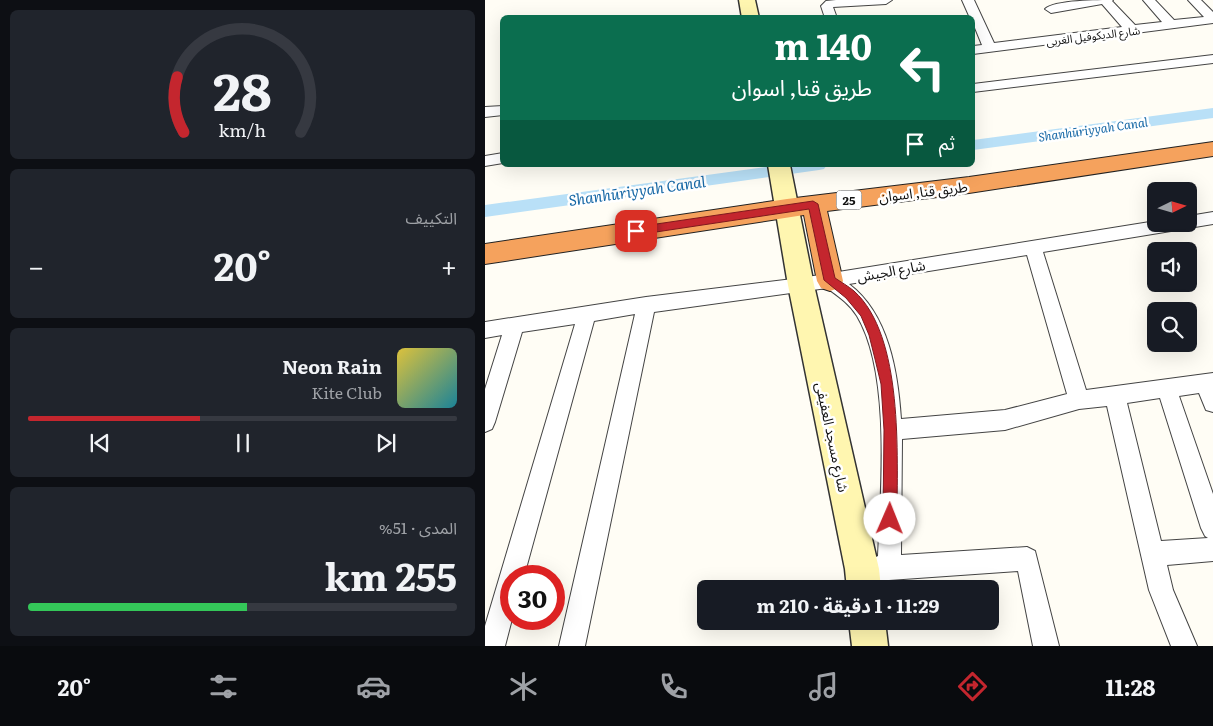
<!DOCTYPE html>
<html lang="ar">
<head>
<meta charset="utf-8">
<style>
  :root { --surface:#171b24; --page:#20242c; --text:#f1f3f6; --muted:#9ea1a6; --line:#363941; --accent:#c4262e }
  body { margin:0; font-family:Literata,"Noto Sans Arabic",serif; background:var(--page); color:var(--text); direction:rtl; height:100vh; display:flex; flex-direction:column; font-size:19px; white-space:nowrap }
  * { box-sizing:border-box; margin:0 }
  p { font-size:16px; color:var(--muted) }
  .icon { flex:none; width:28px; height:28px; fill:none; stroke:currentColor; stroke-width:2; stroke-linecap:round; stroke-linejoin:round }
  .map { position:relative; flex:1; overflow:hidden; direction:ltr }
  .side { display:flex; flex-direction:column; gap:10px; padding:10px; background:#0d0f14; width:485px }
  .side>* { flex:none }
  .top-card { position:absolute; left:15px; top:15px; width:475px; height:152px; border-radius:8px; box-shadow:0 5px 20px #0002; direction:rtl; background:#0b6e4f; color:#fff; overflow:hidden }
  .needle { width:32px; rotate:85deg }
  .fabs { position:absolute; left:662px; top:182px; display:grid; gap:10px }
  .fabs a { display:grid; place-items:center; width:50px; height:50px; border-radius:8px; background:var(--surface); box-shadow:0 5px 20px #0002; font-size:25px }
  .speed { position:absolute; left:15px; top:565px; display:flex; gap:10px; font-size:25px; font-weight:700; text-align:center }
  .speed>* { display:grid; place-content:center; width:65px; height:65px; border-radius:50%; background:var(--surface); box-shadow:0 5px 20px #0002; line-height:1 }
  .speed .limit { border:8px solid #d22; background:#fff; color:#111 }
  .pin { position:absolute; display:grid; place-items:center; width:42px; height:42px; color:#fff; margin:-21px; border-radius:10px; box-shadow:0 2px 8px #0006 }
  .me { position:absolute; width:55px; margin:-28px; rotate:1deg; stroke-linejoin:round; filter:drop-shadow(0 0 4px #0008) }
  .turn { display:flex; align-items:center; gap:18px; height:105px; padding:0 20px; font-size:22px }
  .turn .icon { width:65px; height:65px; stroke-width:2.5 }
  .turn b { display:block; font-size:35px; line-height:42px }
  .then { display:flex; align-items:center; height:48px; padding:0 20px; background:#0003; gap:10px; font-size:19px }
  .big { font-size:38px; font-weight:700; line-height:1.1 }
  .side .card { flex:1; display:flex; flex-direction:column; justify-content:center; gap:8px; min-width:0; padding:0 18px; border-radius:8px; background:var(--page) }
  .side .dial { align-items:center; gap:0 }
  .dial svg { height:130px; overflow:visible; fill:none; stroke:var(--line); stroke-width:7; stroke-linecap:round; text-anchor:middle }
  .dial text { fill:var(--text); stroke:none }
  .song { display:flex; align-items:center; gap:15px }
  .cover { width:60px; height:60px; border-radius:8px; background:linear-gradient(135deg,hsl(50 70% 55%),hsl(190 70% 35%)) }
  .played { height:5px; border-radius:2px; background:linear-gradient(90deg,var(--accent) 40%,var(--line) 40%) }
  .keys { display:flex; justify-content:space-around; direction:ltr }
  .heat { display:flex; justify-content:space-between; align-items:center; font-size:28px; direction:ltr }
  .charge { height:8px; border-radius:4px; background:linear-gradient(90deg,#34c759 51%,var(--line) 0) }
  .trip { position:absolute; left:212px; top:580px; width:302px; height:50px; border-radius:8px; background:var(--surface); box-shadow:0 5px 20px #0002; font-weight:700; line-height:50px; text-align:center; direction:rtl }
  .tabs { display:flex; height:80px; justify-content:space-around; align-items:center; background:#090b0e; color:var(--muted) }
  .tabs .icon { width:35px; height:35px }
  .tabs .selected { color:var(--accent) }
  .tabs b { font-size:22px; color:var(--text) }
  main { display:flex; flex:1; min-height:0 }
  .map>svg:first-child { display:block }
</style>
</head>
<body>
<main>
<div class="map">
<svg width="728" height="646" viewBox="0 0 728 646">
  <rect width="100%" height="100%" fill="#fffdf5"/>
  <g fill="none" stroke-linecap="round" stroke-linejoin="round">
    <path fill="#b9e0f7" fill-rule="evenodd" d="M728,108v10l-240,32v-10z
      M295,165h47l-3,4 -5,1 -334,47v-12z"/>
    <defs>
      <path id="street" d="M351,0h56l-6,4 -53,3 4,11h-12l-4,-12 5,-5z
        M477,0h12l20,43 128,-16 -20,-23 -51,9 -6,-4c9,-9 54,-9 68,-9l-1,1 23,24 27,-3 -19,-22h12l19,20 30,-3 -16,-17h13l12,12v11l-240,31v-8l9,-1 -9,-22v-5h-3z
        M728,55v8l-240,29v-8z
        M18,106v9l-18,2v-10z
        M18,153v10l-18,3v-10z
        M728,212v12l-24,4 -5,-1 -7,3 -134,22 43,138 127,-17v39l-7,-2 -7,-17 -20,3 34,98v67l-46,4 6,25 24,56h-26l-22,-56 -42,-184 -28,3 -74,21 -103,9 -1,116 126,-8 8,4 24,95h-26l-15,-75 -129,9h-11l-8,-4 -4,-8 4,-8 8,-4c3,-66 13,-183 -21,-240 -7,-12 -19,-20 -30,-28l-173,24 -69,334h-26l76,-332 -41,7 -70,255h-13l1,43 -7,27h-20v-20l90,-302 -53,8 -27,90 -3,7 -7,3v-43l17,-54 -17,3v-16l161,-25 155,-19 355,-57v3h33v-8zM542,255l40,139 -62,16 -104,9c-3,-46 -12,-105 -52,-135zM675,398l41,130 4,8 3,2 -47,3 -34,-138z"/>
      <path id="secondary" d="M254,0h16l4,18h-17z
        M283,165h22l24,120 65,284 2,20h-34l-2,-20 -57,-284z
        M364,621h36l3,25h-36z"/>
      <path id="highway" d="M728,142v14l-244,37 -142,18 16,70 -4,7 -9,3 -9,-3 -4,-7 -13,-66 -319,49v-20l302,-45 182,-22z"/>
    </defs>
    <use href="#street" stroke="#444" stroke-width="2"/>
    <use href="#secondary" stroke="#333" stroke-width="3"/>
    <use href="#highway" stroke="#222" stroke-width="2"/>
    <use href="#street" fill="#fff" fill-rule="evenodd"/>
    <use href="#secondary" fill="#fff6b0" fill-rule="evenodd"/>
    <use href="#highway" fill="#f5a25d" fill-rule="evenodd"/>
  </g>
  <path fill="#c4262e" stroke="#7f191e" d="M328,201l5,3 17,74c6,4 13,8 19,13 50,45 43,165 43,228l-2,5 -5,2 -5,-2 -2,-5 1,-89 -3,-46 -6,-25 -6,-24 -8,-19 -15,-18 -22,-18 -15,-71 -173,26 -5,-4 5,-4z"/>
  <g text-anchor="middle" dominant-baseline="central" stroke-width="5" stroke-linejoin="round" paint-order="stroke">
    <g font-size="11" fill="#111" stroke="#fff">
      <text transform="translate(608 35) rotate(-7)">شارع الديكوفيل الغربى</text>
    </g>
    <g font-size="12" font-style="italic" fill="#1768a6" stroke="#fff">
      <text transform="translate(608 129) rotate(-8)">Shanhūriyyah Canal</text>
    </g>
    <rect fill="#fff" stroke="#585858" stroke-width="1" x="351.5" y="190.5" width="25" height="19" rx="4"/>
    <g font-size="12" font-weight="bold" fill="#111">
      <text x="364" y="200">25</text>
    </g>
    <g font-size="14" fill="#111" stroke="#fff">
      <text transform="translate(438 191) rotate(-7)">طريق قنا, اسوان</text>
      <text transform="translate(406 270) rotate(-10)">شارع الجيش</text>
      <text transform="translate(348 437) rotate(78)">شارع مسجد العفيفى</text>
    </g>
    <g font-size="15" font-style="italic" fill="#1768a6" stroke="#fff">
      <text transform="translate(152 190) rotate(-8)">Shanhūriyyah Canal</text>
    </g>
  </g>
</svg>
<div class="fabs">
<a><svg class="needle" viewBox="-14 -14 28 28"><path d="M0-13l5 13h-10z" fill="#e53935"/><path d="M0 13l5-13h-10z" fill="#9ea1a6"/></svg></a>
<a><svg class="icon" aria-label="sound" viewBox="0 0 24 24"><path d="M4 9h4l5-4v14l-5-4H4zM17 9q2 3 0 6"/></svg></a>
<a><svg class="icon" aria-label="search" viewBox="0 0 24 24"><circle cx="10" cy="10" r="6"/><path d="M15 15l6 6"/></svg></a>
</div>
<div class="speed"><div class="limit">30</div></div>
<div class="pin" style="left:151px;top:231px;background:#d93025"><svg class="icon" aria-label="arrive" viewBox="0 0 24 24"><path d="M6 21V4h12l-3 4 3 4H6"/></svg></div>
<svg class="me" style="left:405px;top:519px" viewBox="-20 -20 40 40"><circle r="19" fill="#fff"/><path d="M0-13L10 11 0 6-10 11z" fill="#c4262e"/></svg>
<div class="trip">11:29 · 1 دقيقة · 210 m</div>
<div class="top-card">
<div class="turn"><svg class="icon" aria-label="left" viewBox="0 0 24 24"><path d="M17 20v-9H6M10 6l-5 5 5 5"/></svg><div><b>140 m</b>طريق قنا, اسوان</div></div>
<div class="then">ثم<svg class="icon" aria-label="arrive" viewBox="0 0 24 24"><path d="M6 21V4h12l-3 4 3 4H6"/></svg></div>
</div>
</div>
<section class="side">
<div class="card dial"><svg viewBox="0 0 100 80">
<path d="M14 69A42 42 0 1 1 86 69"/>
<path d="M14 69A42 42 0 0 1 10 35" stroke="#c4262e"/>
<text x="50" y="56" font-size="32" font-weight="700">28</text>
<text x="50" y="72" font-size="11">km/h</text>
</svg></div>
<div class="card"><p>التكييف</p>
<div class="heat"><a>−</a><b class="big">20°</b><a>+</a></div>
</div>
<div class="card">
<div class="song"><i class="cover"></i><div><b>Neon Rain</b><p>Kite Club</p></div></div>
<div class="played"></div>
<div class="keys"><svg class="icon" aria-label="previous" viewBox="0 0 24 24"><path d="M18 5L8 12l10 7zM5 5v14"/></svg><svg class="icon" aria-label="pause" viewBox="0 0 24 24"><path d="M8 5v14M16 5v14"/></svg><svg class="icon" aria-label="next" viewBox="0 0 24 24"><path d="M6 5l10 7-10 7zM19 5v14"/></svg></div>
</div>
<div class="card"><p>المدى · 51%</p><b class="big">255 km</b><div class="charge"></div></div>
</section>
</main>
<nav class="tabs">
<b>11:28</b>
<svg class="icon selected" aria-label="directions" viewBox="0 0 24 24"><path d="M12 3l9 9-9 9-9-9zM9 14v-3h6M13 9l2 2-2 2"/></svg>
<svg class="icon" aria-label="music" viewBox="0 0 24 24"><path d="M9 18V5l10-2v13"/><circle cx="6" cy="18" r="3"/><circle cx="16" cy="16" r="3"/></svg>
<svg class="icon" aria-label="phone" viewBox="0 0 24 24"><path d="M5 4h4l2 5-3 2q2 4 5 5l2-3 5 2v4C11 20 4 13 5 4z"/></svg>
<svg class="icon" aria-label="climate" viewBox="0 0 24 24"><path d="M12 3v18M4 7l16 10M4 17L20 7"/></svg>
<svg class="icon" aria-label="car" viewBox="0 0 24 24"><path d="M5 17H2v-5l4-1 3-4h7l3 4 3 1v5h-3M9 17h6M6 11h13"/><circle cx="7" cy="17" r="2"/><circle cx="17" cy="17" r="2"/></svg>
<svg class="icon" aria-label="filters" viewBox="0 0 24 24"><path d="M4 7h16M4 17h16"/><circle cx="9" cy="7" r="2"/><circle cx="15" cy="17" r="2"/></svg>
<b>20°</b>
</nav>
</body>
</html>
